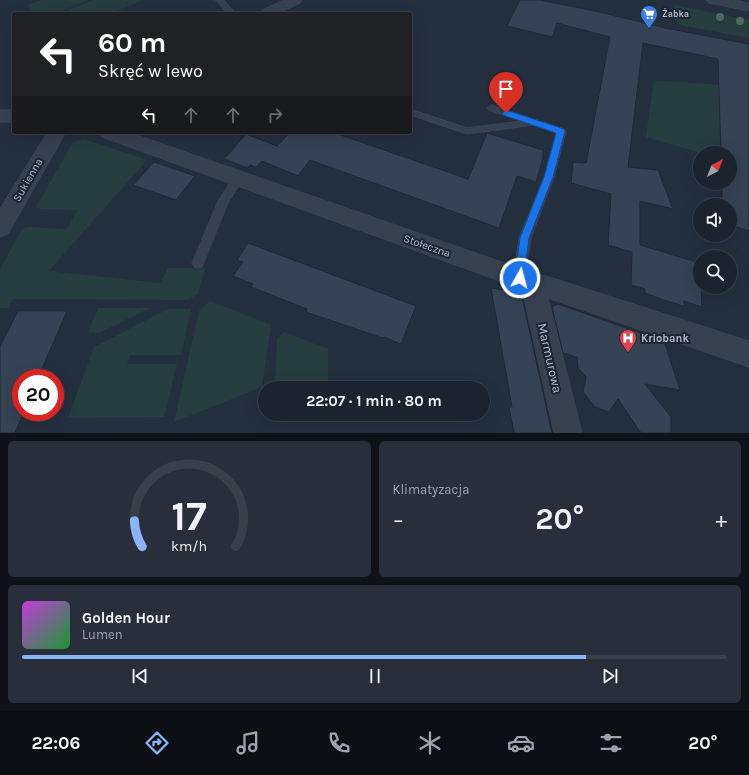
<!DOCTYPE html>
<html lang="pl">
<head>
<meta charset="utf-8">
<style>
  :root { --surface:#1b232e; --page:#282f3a; --text:#f1f3f6; --muted:#a0a4aa; --line:#39404a; --accent:#8ab4f8 }
  body { margin:0; font-family:Karla,sans-serif; background:var(--page); color:var(--text); height:100vh; display:flex; flex-direction:column; font-size:15px; white-space:nowrap }
  * { box-sizing:border-box; margin:0 }
  p { font-size:13px; color:var(--muted) }
  .icon { flex:none; width:22px; height:22px; fill:none; stroke:currentColor; stroke-width:2; stroke-linecap:round; stroke-linejoin:round }
  .map { position:relative; height:433px; overflow:hidden }
  .side { display:flex; flex-direction:column; gap:8px; padding:8px; background:#0f1319; flex:1 }
  .side>* { flex:none }
  .guide { position:absolute; left:12px; top:12px; width:400px; height:122px; border-radius:4px; box-shadow:0 4px 16px #0002,0 0 0 1px var(--line); background:#202124; color:#fff; overflow:hidden }
  .needle { width:26px; rotate:42deg }
  .buttons { position:absolute; left:693px; top:146px; display:grid; gap:8px }
  .buttons a { display:grid; place-items:center; width:44px; height:44px; border-radius:50%; background:var(--surface); box-shadow:0 4px 16px #0002,0 0 0 1px var(--line); font-size:20px }
  .speed { position:absolute; left:12px; top:369px; display:flex; gap:8px; font-size:20px; font-weight:700; text-align:center }
  .speed>* { display:grid; place-content:center; width:52px; height:52px; border-radius:50%; background:var(--surface); box-shadow:0 4px 16px #0002,0 0 0 1px var(--line); line-height:1 }
  .speed .limit { border:6px solid #d22; background:#fff; color:#111 }
  .pin { position:absolute; display:grid; place-items:center; width:34px; height:34px; color:#fff; margin:-41px -17px; border-radius:50% 50% 50% 0; rotate:-45deg; box-shadow:0 0 4px #0007 }
  .pin .icon { rotate:45deg }
  .me { position:absolute; width:44px; margin:-22px; rotate:7deg; stroke-linejoin:round; filter:drop-shadow(0 0 3px #0008) }
  .turn { display:flex; align-items:center; gap:14px; height:84px; padding:0 20px; font-size:18px }
  .turn .icon { width:52px; height:52px; stroke-width:2.5 }
  .turn b { display:block; font-size:28px; line-height:34px }
  .lanes { display:flex; align-items:center; height:38px; padding:0 20px; background:#0003; justify-content:center; gap:20px; direction:ltr }
  .lanes .off { opacity:.35 }
  .big { font-size:30px; font-weight:700; line-height:1.1 }
  .side .widget { flex:1; display:flex; flex-direction:column; justify-content:center; gap:6px; min-width:0; padding:0 14px; border-radius:6px; background:var(--page) }
  .side .dial { align-items:center; gap:0 }
  .dial svg { height:104px; overflow:visible; fill:none; stroke:var(--line); stroke-width:7; stroke-linecap:round; text-anchor:middle }
  .dial text { fill:var(--text); stroke:none }
  .song { display:flex; align-items:center; gap:12px }
  .cover { width:48px; height:48px; border-radius:6px; background:linear-gradient(135deg,hsl(290 70% 55%),hsl(130 70% 35%)) }
  .played { height:4px; border-radius:2px; background:linear-gradient(90deg,var(--accent) 80%,var(--line) 80%) }
  .keys { display:flex; justify-content:space-around; direction:ltr }
  .heat { display:flex; justify-content:space-between; align-items:center; font-size:22px; direction:ltr }
  .side .tiles { flex:1; display:grid; gap:8px; grid-template-columns:1fr 1fr }
  .widget:last-child { grid-column:span 2 }
  .trip { position:absolute; left:258px; top:381px; width:232px; height:40px; border-radius:20px; background:var(--surface); box-shadow:0 4px 16px #0002,0 0 0 1px var(--line); font-weight:700; line-height:40px; text-align:center }
  .tabs { display:flex; height:64px; justify-content:space-around; align-items:center; background:#0b0e12; color:var(--muted) }
  .tabs .icon { width:28px; height:28px }
  .tabs .current { color:var(--accent) }
  .tabs b { font-size:18px; color:var(--text) }
  .map>svg:first-child { display:block }
</style>
</head>
<body>
<div class="map">
<svg width="749" height="433" viewBox="0 0 749 433">
  <rect width="100%" height="100%" fill="#242f3e"/>
  <path fill="#263c3f" d="M41,0h48l-34,14h-20l-8,-9z
    M93,0h50l-33,14h-39l-4,-4z
    M674,5l75,15v18l-69,-13 -7,-7z
    M654,80l65,5 2,68h-20l-55,-16z
    M84,139l63,21 -98,111 111,12 8,-15h37l-7,26 -10,6 -175,-1 -5,9h-8v-39l22,-40 6,-2 39,2 11,-19 -38,-1 -4,-2 37,-65z
    M210,301l61,24 -9,62 -88,35 25,-111z
    M98,308h52l-51,25 -11,-1z
    M168,309h23l-10,46h-51l-3,9h50l-13,53 -96,1 26,-71z
    M284,332l44,17v36l-53,-1 2,-46z"/>
  <path fill="#364354" stroke="#1f2835" d="M520,0h20l55,11 70,17 84,16v187l-19,-6v-20h-8v-22h8v-30h-9l-3,-94 -75,-16 -15,124 30,3 15,39 -33,-8v44l60,18 2,44 -18,-6v5l-20,-6 -19,-7v-4l-14,-4 1,-33 -24,-7 3,-51 -40,-11 2,-21 13,1 24,-126 -53,-14 -5,14 -45,-11z
    M291,132h41l136,47 19,-46 56,17v8l-7,24 -19,-6 -18,52 -189,-68 -12,16 -36,-15 -6,6 -6,-2 -2,3 -24,-9 22,-25 31,12z
    M154,162l41,14 -19,24 -43,-15z
    M248,243l168,63 -15,38 -17,-7 -1,1 -77,-26 1,-3 -56,-22 2,-3 -20,-8 10,-14 -6,-2z
    M491,288l30,4 31,141h-38l-5,-26h3z
    M558,304l88,31v3l19,6 15,46 -35,-6 26,33v16h-30l-23,-34 -9,13 -14,-5 -12,-15 3,-15 -8,-9 -1,-11 -14,-4 -11,-46z
    M18,311h49l-29,67h-17v34h3l-9,21h-15v-87z"/>
  <g fill="none" stroke-linecap="round" stroke-linejoin="round">
    <defs>
      <path id="service" d="M216,0h8l12,14h-8z
        M492,105l72,24 2,2 -12,46 -23,61 -6,40 -2,4 -4,2 -4,-2 -2,-4 6,-40 25,-61 12,-44 -22,-8 -67,9 -57,-19v-6l57,19 54,-7 -32,-11 -2,-2z
        M238,175l4,1 1,3 -15,24 -26,64 -4,1 -4,-1 -2,-4 26,-62 16,-25z"/>
      <path id="minor" d="M284,0h18l-2,3 -23,11h-18l2,-3z
        M0,110h14v12h-14z
        M48,132h18l-58,102 -8,3v-28z
        M99,132h29l368,128 253,81v26l-201,-69 34,135h-28l-32,-144 -420,-152z"/>
      <path id="tertiary" d="M707,0h29l13,3v8l-40,-8z"/>
    </defs>
    <use href="#service" stroke="#414a57" stroke-width="1"/>
    <use href="#minor" stroke="#414a57" stroke-width="1"/>
    <use href="#tertiary" stroke="#414a57" stroke-width="1"/>
    <use href="#service" fill="#38414e" fill-rule="evenodd"/>
    <use href="#minor" fill="#38414e" fill-rule="evenodd"/>
    <use href="#tertiary" fill="#38414e" fill-rule="evenodd"/>
  </g>
  <g fill="#4b6a5d">
    <circle cx="720" cy="17" r="4"/>
    <circle cx="740" cy="21" r="4"/>
  </g>
  <path fill="#1a73e8" stroke="#114b97" d="M506,110l58,19 1,2 -12,46 -24,61 -5,40 -1,3 -3,2 -4,-2 -1,-3 5,-40 24,-61 12,-44 -53,-18 -1,-2z"/>
  <defs>
    <symbol id="supermarket-pin" viewBox="-11 -11 22 30"><path d="M0 17L-7.5 6A9.5 9.5 0 1 1 7.5 6Z" fill="#3f7fe0" stroke="#1d2633"/><path d="M-6-5.5h2.5l.6 2H6L4.5 2H-2.5L-4.4-4H-6ZM-1.5 3.2a1.3 1.3 0 1 0 .1 0ZM3 3.2a1.3 1.3 0 1 0 .1 0Z" fill="#fff"/></symbol>
    <symbol id="hospital-pin" viewBox="-11 -11 22 30"><path d="M0 17L-7.5 6A9.5 9.5 0 1 1 7.5 6Z" fill="#e0444e" stroke="#1d2633"/><path d="M-5-5h3v3.5h4V-5h3V5h-3V1.5h-4V5h-3Z" fill="#fff"/></symbol>
  </defs>
  <g fill-rule="evenodd">
    <use href="#supermarket-pin" x="639" y="4" width="20" height="27"/>
    <use href="#hospital-pin" x="618" y="328" width="20" height="27"/>
  </g>
  <g text-anchor="middle" dominant-baseline="central" stroke-width="4" stroke-linejoin="round" paint-order="stroke">
    <g font-size="9" font-weight="bold" fill="#b4bcc9" stroke="#1d2633" text-anchor="start">
      <text x="662" y="14">Żabka</text>
    </g>
    <g font-size="11" fill="#b4bcc9" stroke="#1d2633">
      <text transform="translate(28 180) rotate(-60)">Sukienna</text>
      <text transform="translate(427 246) rotate(19)">Stołeczna</text>
    </g>
    <g font-size="11" font-weight="bold" fill="#b4bcc9" stroke="#1d2633" text-anchor="start">
      <text x="641" y="338">Kriobank</text>
    </g>
    <g font-size="13" fill="#b4bcc9" stroke="#1d2633">
      <text transform="translate(550 358) rotate(77)">Marmurowa</text>
    </g>
  </g>
</svg>
<div class="buttons">
<a><svg class="needle" viewBox="-14 -14 28 28"><path d="M0-13l5 13h-10z" fill="#e53935"/><path d="M0 13l5-13h-10z" fill="#a0a4aa"/></svg></a>
<a><svg class="icon" aria-label="sound" viewBox="0 0 24 24"><path d="M4 9h4l5-4v14l-5-4H4zM17 9q2 3 0 6"/></svg></a>
<a><svg class="icon" aria-label="search" viewBox="0 0 24 24"><circle cx="10" cy="10" r="6"/><path d="M15 15l6 6"/></svg></a>
</div>
<div class="speed"><div class="limit">20</div></div>
<div class="pin" style="left:506px;top:113px;background:#d93025"><svg class="icon" aria-label="arrive" viewBox="0 0 24 24"><path d="M6 21V4h12l-3 4 3 4H6"/></svg></div>
<svg class="me" style="left:520px;top:278px" viewBox="-20 -20 40 40"><circle r="17" fill="#1a73e8" stroke="#fff" stroke-width="3"/><path d="M0-11L8 9 0 5-8 9z" fill="#fff"/></svg>
<div class="trip">22:07 · 1 min · 80 m</div>
<div class="guide">
<div class="turn"><svg class="icon" aria-label="left" viewBox="0 0 24 24"><path d="M17 20v-9H6M10 6l-5 5 5 5"/></svg><div><b>60 m</b>Skręć w lewo</div></div>
<div class="lanes"><svg class="icon" aria-label="left" viewBox="0 0 24 24"><path d="M17 20v-9H6M10 6l-5 5 5 5"/></svg><svg class="icon off" aria-label="ahead" viewBox="0 0 24 24"><path d="M12 20V5M6 11l6-6 6 6"/></svg><svg class="icon off" aria-label="ahead" viewBox="0 0 24 24"><path d="M12 20V5M6 11l6-6 6 6"/></svg><svg class="icon off" aria-label="right" viewBox="0 0 24 24"><path d="M7 20v-9h11M14 6l5 5-5 5"/></svg></div>
</div>
</div>
<section class="side">
<div class="tiles">
<div class="widget dial"><svg viewBox="0 0 100 80">
<path d="M14 69A42 42 0 1 1 86 69"/>
<path d="M14 69A42 42 0 0 1 8 49" stroke="#8ab4f8"/>
<text x="50" y="56" font-size="32" font-weight="700">17</text>
<text x="50" y="72" font-size="11">km/h</text>
</svg></div>
<div class="widget"><p>Klimatyzacja</p>
<div class="heat"><a>−</a><b class="big">20°</b><a>+</a></div>
</div>
<div class="widget">
<div class="song"><i class="cover"></i><div><b>Golden Hour</b><p>Lumen</p></div></div>
<div class="played"></div>
<div class="keys"><svg class="icon" aria-label="previous" viewBox="0 0 24 24"><path d="M18 5L8 12l10 7zM5 5v14"/></svg><svg class="icon" aria-label="pause" viewBox="0 0 24 24"><path d="M8 5v14M16 5v14"/></svg><svg class="icon" aria-label="next" viewBox="0 0 24 24"><path d="M6 5l10 7-10 7zM19 5v14"/></svg></div>
</div>
</div>
</section>
<nav class="tabs">
<b>22:06</b>
<svg class="icon current" aria-label="directions" viewBox="0 0 24 24"><path d="M12 3l9 9-9 9-9-9zM9 14v-3h6M13 9l2 2-2 2"/></svg>
<svg class="icon" aria-label="music" viewBox="0 0 24 24"><path d="M9 18V5l10-2v13"/><circle cx="6" cy="18" r="3"/><circle cx="16" cy="16" r="3"/></svg>
<svg class="icon" aria-label="phone" viewBox="0 0 24 24"><path d="M5 4h4l2 5-3 2q2 4 5 5l2-3 5 2v4C11 20 4 13 5 4z"/></svg>
<svg class="icon" aria-label="climate" viewBox="0 0 24 24"><path d="M12 3v18M4 7l16 10M4 17L20 7"/></svg>
<svg class="icon" aria-label="car" viewBox="0 0 24 24"><path d="M5 17H2v-5l4-1 3-4h7l3 4 3 1v5h-3M9 17h6M6 11h13"/><circle cx="7" cy="17" r="2"/><circle cx="17" cy="17" r="2"/></svg>
<svg class="icon" aria-label="filters" viewBox="0 0 24 24"><path d="M4 7h16M4 17h16"/><circle cx="9" cy="7" r="2"/><circle cx="15" cy="17" r="2"/></svg>
<b>20°</b>
</nav>
</body>
</html>
